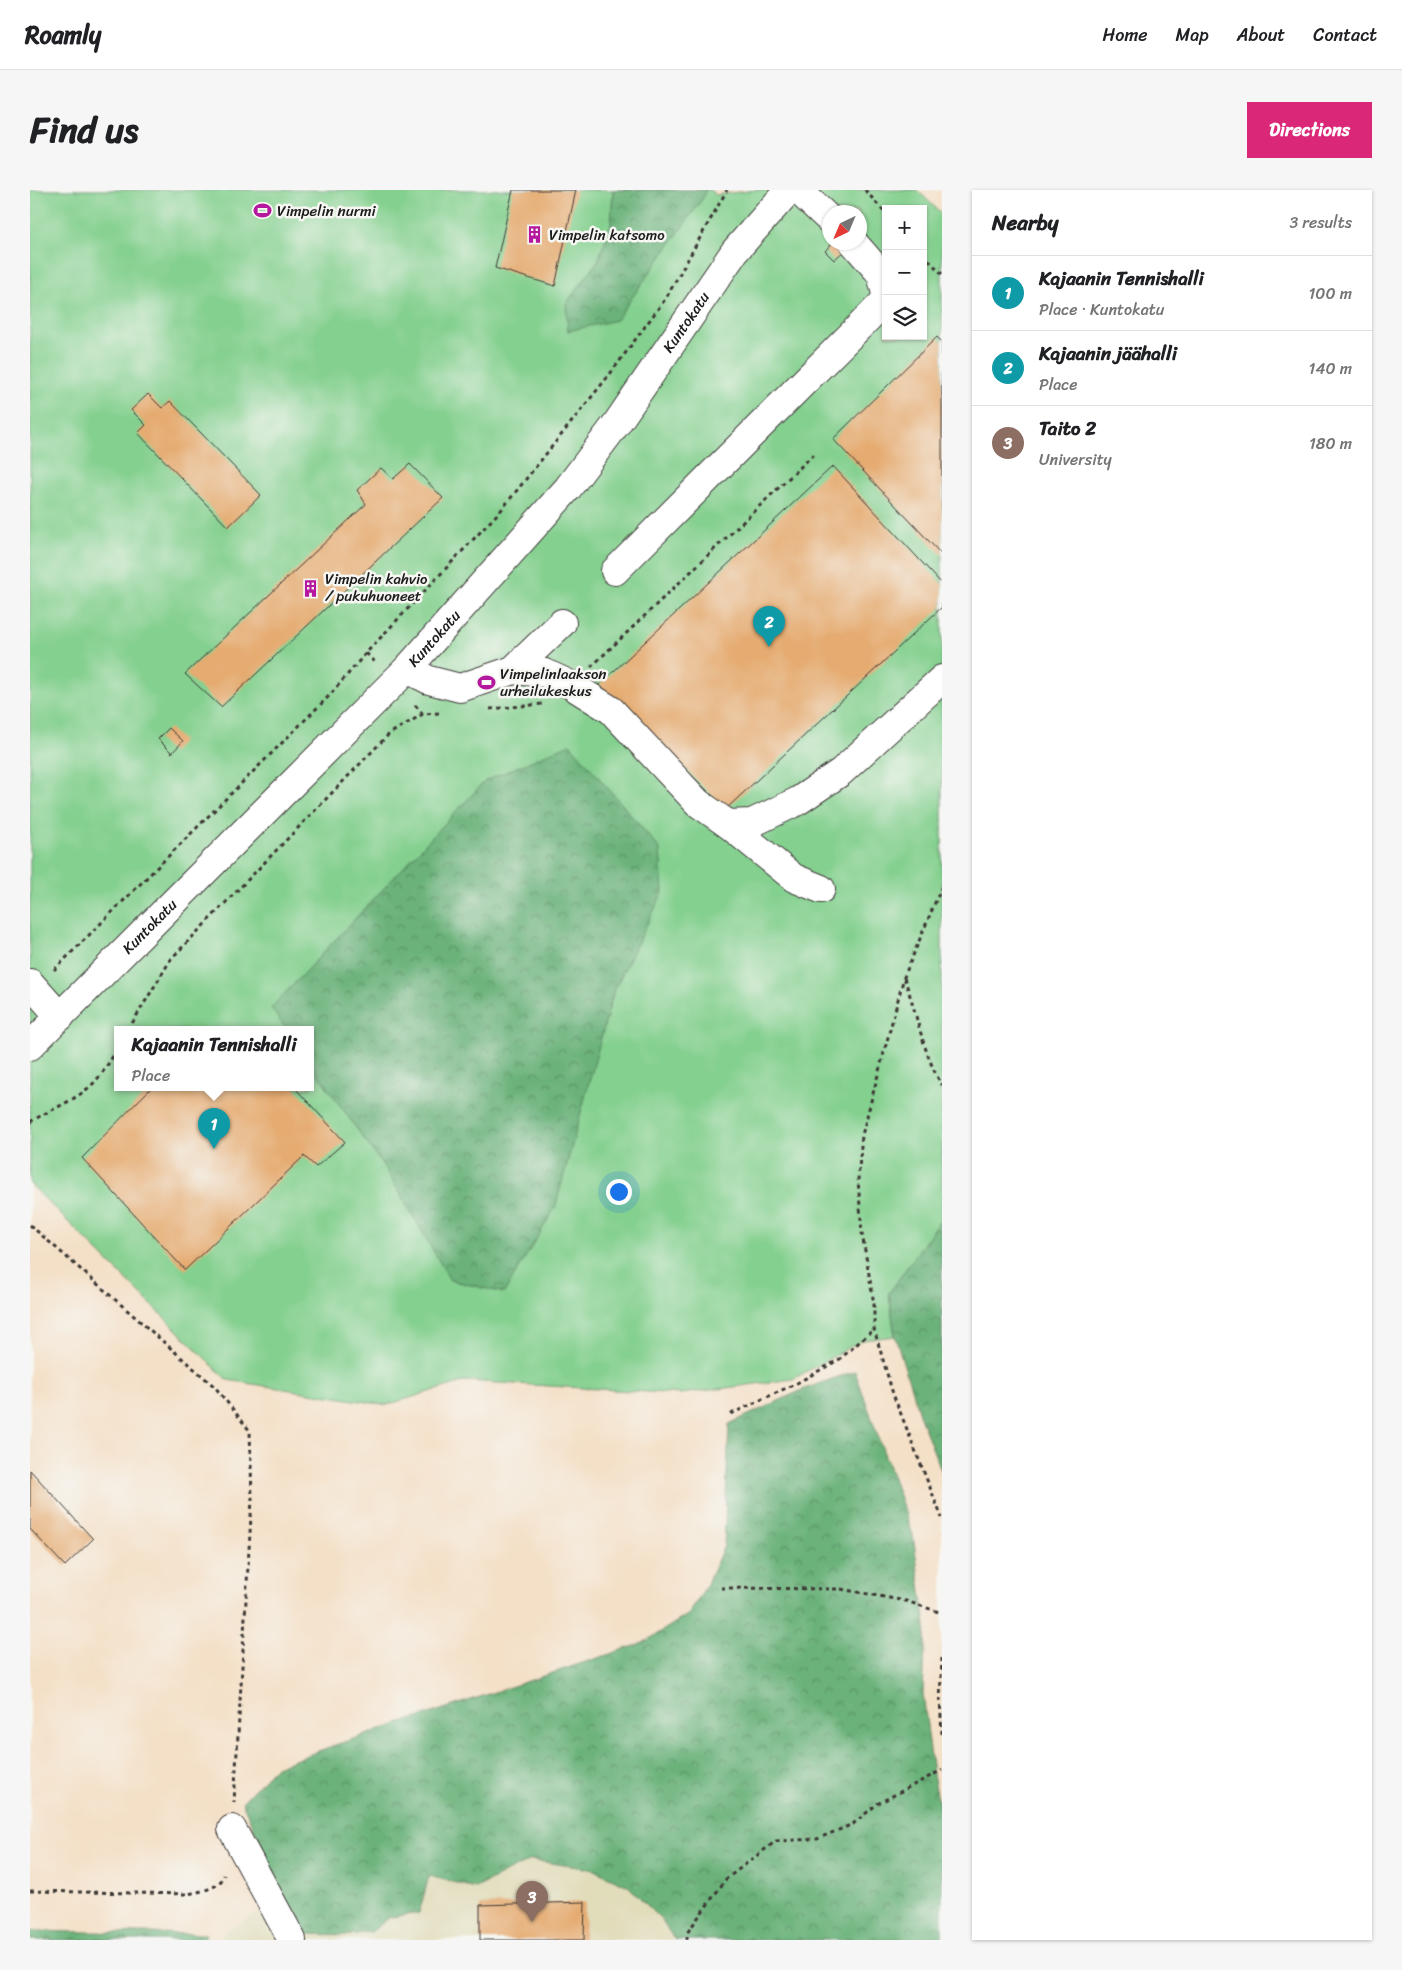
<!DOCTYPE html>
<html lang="en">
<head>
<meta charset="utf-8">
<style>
	:root { --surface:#fff; --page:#f6f6f6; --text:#202124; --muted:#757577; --line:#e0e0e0; --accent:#db2777 }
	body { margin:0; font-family:Sriracha,sans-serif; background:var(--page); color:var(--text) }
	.controls { position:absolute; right:15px; top:15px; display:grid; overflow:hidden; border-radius:0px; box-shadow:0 1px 4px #0004 }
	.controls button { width:45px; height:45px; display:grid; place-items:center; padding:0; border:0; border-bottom:1px solid var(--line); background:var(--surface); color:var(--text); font:25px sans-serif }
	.compass { position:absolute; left:792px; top:15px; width:45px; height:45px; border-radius:50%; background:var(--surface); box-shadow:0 1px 4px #0004; rotate:224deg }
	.you { position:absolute; left:588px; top:1001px; width:18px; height:18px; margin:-12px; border:4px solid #fff; border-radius:50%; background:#1a73e8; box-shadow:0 0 0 8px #1a73e833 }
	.badge { display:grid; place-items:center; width:32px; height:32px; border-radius:50%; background:var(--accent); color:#fff; font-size:16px; font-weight:700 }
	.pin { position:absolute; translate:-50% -41px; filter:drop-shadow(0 1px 2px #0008) }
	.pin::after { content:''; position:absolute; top:26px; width:18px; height:15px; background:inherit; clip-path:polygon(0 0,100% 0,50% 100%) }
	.popup { position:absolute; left:84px; top:836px; width:200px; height:65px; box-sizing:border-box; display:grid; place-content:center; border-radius:0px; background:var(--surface); filter:drop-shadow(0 1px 4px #0005); font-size:16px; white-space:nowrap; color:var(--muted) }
	.popup b { font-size:19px; color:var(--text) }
	.popup::after { content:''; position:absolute; left:50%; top:100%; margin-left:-10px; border:10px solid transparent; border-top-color:var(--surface) }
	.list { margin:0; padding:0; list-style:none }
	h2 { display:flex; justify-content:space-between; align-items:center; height:65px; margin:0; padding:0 20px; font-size:21px }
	h2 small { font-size:16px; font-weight:400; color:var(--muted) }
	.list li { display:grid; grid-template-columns:32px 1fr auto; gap:15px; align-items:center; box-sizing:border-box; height:75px; padding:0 20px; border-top:1px solid var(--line) }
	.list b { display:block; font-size:19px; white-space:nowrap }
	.list p { margin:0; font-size:16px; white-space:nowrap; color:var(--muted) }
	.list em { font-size:16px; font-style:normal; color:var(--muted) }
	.icon { flex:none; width:28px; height:28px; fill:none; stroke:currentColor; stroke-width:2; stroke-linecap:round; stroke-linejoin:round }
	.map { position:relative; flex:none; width:912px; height:1750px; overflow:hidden; border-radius:0px }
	header { display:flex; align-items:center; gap:30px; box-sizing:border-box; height:70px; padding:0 25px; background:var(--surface); border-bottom:1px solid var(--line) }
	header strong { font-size:24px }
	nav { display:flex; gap:28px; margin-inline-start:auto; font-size:18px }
	.intro { display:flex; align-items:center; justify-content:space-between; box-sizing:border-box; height:120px; padding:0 30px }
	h1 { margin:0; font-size:35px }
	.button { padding:12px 22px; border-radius:0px; background:var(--accent); color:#fff; font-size:18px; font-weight:700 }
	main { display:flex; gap:30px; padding:0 30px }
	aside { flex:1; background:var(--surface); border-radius:0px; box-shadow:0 1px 4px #0004 }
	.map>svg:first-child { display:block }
	.built { fill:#e1dcba }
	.grass { fill:#84d08f; stroke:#507656; fill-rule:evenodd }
	.forest { fill:url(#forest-crowns); stroke:#44674b }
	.building { fill:#e5ab71 }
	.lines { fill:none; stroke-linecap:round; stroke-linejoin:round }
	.minor-casing { stroke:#3c3936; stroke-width:30 }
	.path { stroke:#3c3936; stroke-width:3; stroke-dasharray:4 4; stroke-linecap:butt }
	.minor { stroke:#fff; stroke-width:28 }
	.labels { text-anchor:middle; stroke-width:5; stroke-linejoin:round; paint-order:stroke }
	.poi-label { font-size:15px; fill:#1c1c1c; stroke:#f6f6f2; text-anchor:start }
	.street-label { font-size:15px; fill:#1c1c1c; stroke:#f6f6f2 }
</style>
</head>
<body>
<header>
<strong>Roamly</strong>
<nav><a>Home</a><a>Map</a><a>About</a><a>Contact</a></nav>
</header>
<div class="intro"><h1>Find us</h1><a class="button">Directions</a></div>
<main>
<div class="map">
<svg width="912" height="1750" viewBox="0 0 912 1750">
	<defs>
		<pattern id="forest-crowns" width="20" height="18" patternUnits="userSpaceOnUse" patternTransform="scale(1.25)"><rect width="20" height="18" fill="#6bb27a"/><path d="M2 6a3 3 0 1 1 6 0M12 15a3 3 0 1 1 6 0" fill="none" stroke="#579063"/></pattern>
	</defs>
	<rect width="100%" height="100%" fill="#f6f6f2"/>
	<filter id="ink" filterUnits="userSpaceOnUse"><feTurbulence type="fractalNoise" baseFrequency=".02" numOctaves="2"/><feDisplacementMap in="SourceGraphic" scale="10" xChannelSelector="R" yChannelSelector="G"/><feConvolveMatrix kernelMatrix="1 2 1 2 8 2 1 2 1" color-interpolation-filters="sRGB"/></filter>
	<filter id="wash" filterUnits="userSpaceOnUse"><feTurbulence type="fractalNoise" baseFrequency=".0096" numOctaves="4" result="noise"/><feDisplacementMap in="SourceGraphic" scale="20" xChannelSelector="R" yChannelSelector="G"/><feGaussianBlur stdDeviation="1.12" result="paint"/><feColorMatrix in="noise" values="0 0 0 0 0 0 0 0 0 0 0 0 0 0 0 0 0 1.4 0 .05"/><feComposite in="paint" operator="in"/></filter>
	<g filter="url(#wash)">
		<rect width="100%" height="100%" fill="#f4e0c7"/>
		<path class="built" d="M500,1670L562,1679L598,1696L629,1727L645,1750H189L194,1742L229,1722L258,1716L341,1742L360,1727L389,1723L399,1686L446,1698Z"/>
		<path class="grass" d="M0,0H681L685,5L726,0H887L912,24V1028L859,1103L865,1146L833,1150L763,1189L651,1204L436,1191L356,1215L197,1190L0,994ZM856,19H893V146H856ZM799,22H829V52H799ZM88,840H280V898H88Z"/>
		<path class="forest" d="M583,0H676L673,8L586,130L538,141L536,114L568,71L581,34Z
			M540,554L630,659L633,702L584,800L525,1018L474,1103L420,1090L359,984L280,873V840H257L241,818L455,591Z
			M912,1028V1283L889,1224L865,1146L859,1103Z
			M825,1181L883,1345L896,1436L893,1503L903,1584L912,1630V1750H645L629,1727L598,1696L562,1679L500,1670L446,1698L399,1686L389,1723L360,1727L341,1742L320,1745L274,1744L258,1716L212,1612L246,1577L302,1556L613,1453L659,1424L676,1396L694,1356L699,1234L774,1199Z
			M0,1741L176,1744L174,1750H0Z"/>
		<g id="blocks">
			<path class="building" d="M483,0H546L525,96L465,78Z
				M803,52H814L818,57L804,70L795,61Z
				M907,147L912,152V365L803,249Z
				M118,204L132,218L140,211L231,305L198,337L108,243L116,235L101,220Z
				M380,274L413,308L191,517L155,484L336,314L327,300L351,278L363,289Z
				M803,276L912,394V417L696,619L569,495Z
				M139,538L153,551L142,563L128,549Z
				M121,898H265L315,952L286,977L274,966L155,1080L52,968Z
				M0,1280L63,1349L35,1376L0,1339Z
				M555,1712L554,1750H450V1715Z"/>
		</g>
	</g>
	<g filter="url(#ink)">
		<use href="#blocks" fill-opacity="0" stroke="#3c3936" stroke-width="1"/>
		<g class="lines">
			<defs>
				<g id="minor">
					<path d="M768,0L799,29"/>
					<path d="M823,52L851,84L856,104"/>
					<path d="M585,381L856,110"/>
					<path d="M377,479L399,490L430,498L483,480L532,433"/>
					<path d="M483,480L515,483L541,495L581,520L668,613L698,634L722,633L768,611L811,582L912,489"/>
					<path d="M698,634L764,688L791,699"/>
					<path d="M0,793L30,827"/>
					<path id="s1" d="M0,856L377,479L538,298L587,233L705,61L759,0"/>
					<path d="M202,1639L262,1750"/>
				</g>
			</defs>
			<use href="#minor" class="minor-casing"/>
			<path class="path" d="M835,0L856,24
				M893,64L912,84
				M336,463L345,472
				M561,477L784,264
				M385,515L393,524L411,523
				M460,519L513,514
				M912,696L874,787L832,945L828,990L832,1043L844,1114V1139L863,1204L912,1328
				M24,780L300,505L336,463L472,319L580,184L636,108L697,0
				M874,788C887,822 893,865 912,895
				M98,840L141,769L359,544L393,524
				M0,932C19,920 40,913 57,899C71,888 79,872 88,858
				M0,1035L185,1197L220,1241L222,1309L204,1612
				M701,1224L767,1193L810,1169L844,1139
				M691,1398L811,1399L876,1411L912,1423
				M912,1468L910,1509L912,1544
				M0,1701L158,1704C171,1701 190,1699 194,1685
				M657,1750V1743L696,1689L746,1651L787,1649L823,1634L847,1614L912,1580"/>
			<use href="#minor" class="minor"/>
		</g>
	</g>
	<defs>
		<symbol id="stadium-bare" viewBox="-9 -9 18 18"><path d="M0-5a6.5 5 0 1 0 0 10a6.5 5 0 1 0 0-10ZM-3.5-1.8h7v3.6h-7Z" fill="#b5179e" stroke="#f6f6f2" stroke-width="2.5" paint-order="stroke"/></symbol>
		<symbol id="building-bare" viewBox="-9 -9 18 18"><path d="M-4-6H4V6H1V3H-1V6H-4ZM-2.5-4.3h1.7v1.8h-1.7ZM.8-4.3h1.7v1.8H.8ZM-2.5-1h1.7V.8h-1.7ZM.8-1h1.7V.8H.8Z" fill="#b5179e" stroke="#f6f6f2" stroke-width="2.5" paint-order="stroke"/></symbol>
	</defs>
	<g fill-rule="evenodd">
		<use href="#stadium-bare" x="220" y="8" width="25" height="25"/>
		<use href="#building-bare" x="492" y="32" width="25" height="25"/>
		<use href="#building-bare" x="268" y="386" width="25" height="25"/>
		<use href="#stadium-bare" x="444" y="480" width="25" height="25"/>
	</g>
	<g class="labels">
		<g class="poi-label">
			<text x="247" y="26">Vimpelin nurmi</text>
			<text x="519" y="50">Vimpelin katsomo</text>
			<text x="295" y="394">Vimpelin kahvio<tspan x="295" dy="17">/ pukuhuoneet</tspan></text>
			<text x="470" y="489">Vimpelinlaakson<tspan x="470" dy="17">urheilukeskus</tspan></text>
		</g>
		<g class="street-label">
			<text dy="5" stroke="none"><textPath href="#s1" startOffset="979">Kuntokatu</textPath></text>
			<text dy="5" stroke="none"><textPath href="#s1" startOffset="574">Kuntokatu</textPath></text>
			<text dy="5" stroke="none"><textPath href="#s1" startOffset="169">Kuntokatu</textPath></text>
		</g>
	</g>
</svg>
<div class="controls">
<button>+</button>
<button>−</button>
<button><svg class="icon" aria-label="layers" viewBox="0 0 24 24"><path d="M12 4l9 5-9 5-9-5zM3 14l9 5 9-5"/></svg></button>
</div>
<svg class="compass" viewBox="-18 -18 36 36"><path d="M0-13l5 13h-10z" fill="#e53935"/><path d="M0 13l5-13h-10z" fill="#757577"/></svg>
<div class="you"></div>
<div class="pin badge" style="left:184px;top:959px;background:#0f9aa8">1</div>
<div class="popup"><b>Kajaanin Tennishalli</b>Place</div>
<div class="pin badge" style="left:739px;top:457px;background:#0f9aa8">2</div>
<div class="pin badge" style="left:502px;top:1732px;background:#8d6e63">3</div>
</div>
<aside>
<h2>Nearby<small>3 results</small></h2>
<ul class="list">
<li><span class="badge" style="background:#0f9aa8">1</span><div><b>Kajaanin Tennishalli</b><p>Place · Kuntokatu</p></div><em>100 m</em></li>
<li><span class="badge" style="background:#0f9aa8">2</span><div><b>Kajaanin jäähalli</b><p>Place</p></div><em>140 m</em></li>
<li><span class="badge" style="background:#8d6e63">3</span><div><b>Taito 2</b><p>University</p></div><em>180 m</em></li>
</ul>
</aside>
</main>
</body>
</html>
